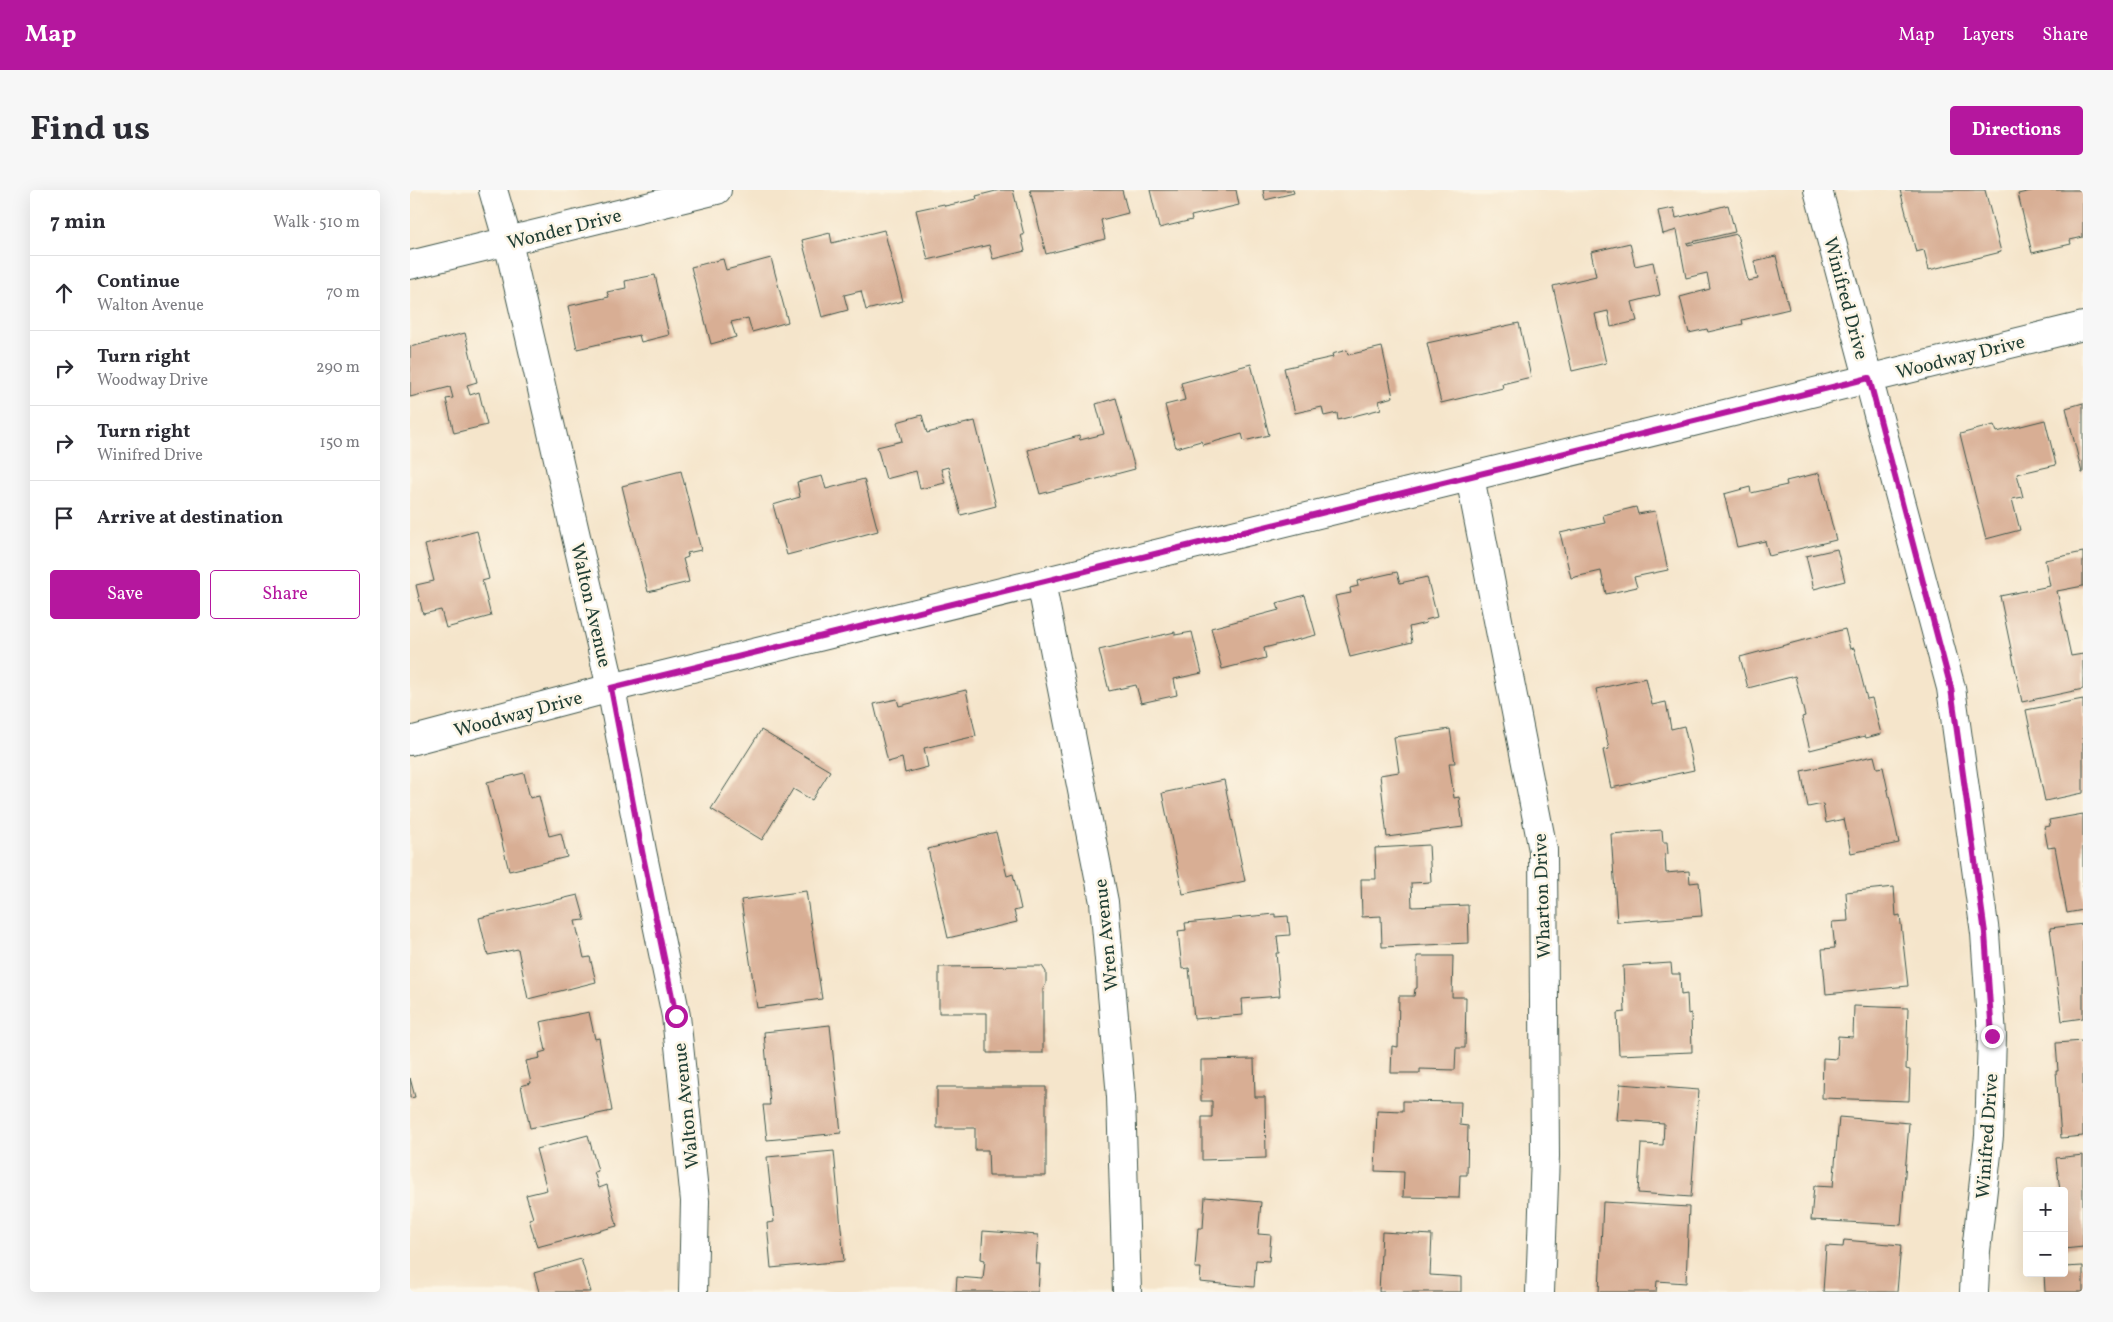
<!DOCTYPE html>
<html lang="en">
<head>
<meta charset="utf-8">
<style>
	:root { --surface:#fff; --page:#f7f7f7; --text:#2b2b33; --muted:#7c7c81; --line:#e1e1e2; --accent:#b5179e }
	body { margin:0; font-family:Vollkorn,serif; background:var(--page); color:var(--text) }
	.controls { position:absolute; right:15px; bottom:15px; display:grid; overflow:hidden; border-radius:5px; box-shadow:0 5px 20px #0002 }
	.controls button { width:45px; height:45px; display:grid; place-items:center; padding:0; border:0; border-bottom:1px solid var(--line); background:var(--surface); color:var(--text); font:25px sans-serif }
	.stop { position:absolute; width:15px; height:15px; margin:-11px; border:4px solid #b5179e; border-radius:50%; background:#fff }
	.stop.end { background:#b5179e; border-color:#fff; box-shadow:0 1px 5px #0008 }
	.list { margin:0; padding:0; list-style:none }
	h2 { display:flex; justify-content:space-between; align-items:center; height:65px; margin:0; padding:0 20px; font-size:21px }
	h2 small { font-size:16px; font-weight:400; color:var(--muted) }
	.list li { display:grid; grid-template-columns:32px 1fr auto; gap:15px; align-items:center; box-sizing:border-box; height:75px; padding:0 20px; border-top:1px solid var(--line) }
	.list b { display:block; font-size:19px; white-space:nowrap }
	.list p { margin:0; font-size:16px; white-space:nowrap; color:var(--muted) }
	.list em { font-size:16px; font-style:normal; color:var(--muted) }
	.actions { display:flex; gap:10px; padding:15px 20px }
	.actions a { flex:1; padding:11px 0; border:1px solid var(--accent); border-radius:5px; text-align:center; font-size:18px; color:var(--accent) }
	.actions .main { background:var(--accent); color:#fff }
	.icon { flex:none; width:28px; height:28px; fill:none; stroke:currentColor; stroke-width:2; stroke-linecap:round; stroke-linejoin:round }
	.map { position:relative; flex:none; width:1673px; height:1102px; overflow:hidden; border-radius:5px }
	header { display:flex; align-items:center; gap:30px; box-sizing:border-box; height:70px; padding:0 25px; background:var(--accent); color:#fff }
	header strong { font-size:24px }
	nav { display:flex; gap:28px; margin-inline-start:auto; font-size:18px }
	.intro { display:flex; align-items:center; justify-content:space-between; box-sizing:border-box; height:120px; padding:0 30px }
	h1 { margin:0; font-size:35px }
	.button { padding:12px 22px; border-radius:5px; background:var(--accent); color:#fff; font-size:18px; font-weight:700 }
	main { display:flex; gap:30px; padding:0 30px }
	aside { flex:1; background:var(--surface); border-radius:5px; box-shadow:0 5px 20px #0002 }
	.map>svg:first-child { display:block }
	.building { fill:#d8ae94 }
	.lines { fill:none; stroke-linecap:round; stroke-linejoin:round }
	.minor-casing { stroke:#3f564b; stroke-width:30 }
	.minor { stroke:#fff; stroke-width:28 }
	.route { stroke:#b5179e; stroke-width:6 }
	.labels { text-anchor:middle; stroke-width:5; stroke-linejoin:round; paint-order:stroke }
	.street-label { font-size:19px; fill:#1f3d34; stroke:#fcf5e5 }
</style>
</head>
<body>
<header>
<strong>Map</strong>
<nav><a>Map</a><a>Layers</a><a>Share</a></nav>
</header>
<div class="intro"><h1>Find us</h1><a class="button">Directions</a></div>
<main>
<aside>
<h2>7 min<small>Walk · 510 m</small></h2>
<ul class="list">
<li><svg class="icon" aria-label="ahead" viewBox="0 0 24 24"><path d="M12 20V5M6 11l6-6 6 6"/></svg><div><b>Continue</b><p>Walton Avenue</p></div><em>70 m</em></li>
<li><svg class="icon" aria-label="right" viewBox="0 0 24 24"><path d="M7 20v-9h11M14 6l5 5-5 5"/></svg><div><b>Turn right</b><p>Woodway Drive</p></div><em>290 m</em></li>
<li><svg class="icon" aria-label="right" viewBox="0 0 24 24"><path d="M7 20v-9h11M14 6l5 5-5 5"/></svg><div><b>Turn right</b><p>Winifred Drive</p></div><em>150 m</em></li>
<li><svg class="icon" aria-label="arrive" viewBox="0 0 24 24"><path d="M6 21V4h12l-3 4 3 4H6"/></svg><div><b>Arrive at destination</b></div></li>
</ul>
<div class="actions"><a class="main">Save</a><a>Share</a></div>
</aside>
<div class="map">
<svg width="1673" height="1102" viewBox="0 0 1673 1102">
	<rect width="100%" height="100%" fill="#fcf5e5"/>
	<filter id="ink" filterUnits="userSpaceOnUse"><feTurbulence type="fractalNoise" baseFrequency=".02" numOctaves="2"/><feDisplacementMap in="SourceGraphic" scale="10" xChannelSelector="R" yChannelSelector="G"/><feConvolveMatrix kernelMatrix="1 2 1 2 8 2 1 2 1" color-interpolation-filters="sRGB"/></filter>
	<filter id="wash" filterUnits="userSpaceOnUse"><feTurbulence type="fractalNoise" baseFrequency=".0096" numOctaves="4" result="noise"/><feDisplacementMap in="SourceGraphic" scale="20" xChannelSelector="R" yChannelSelector="G"/><feGaussianBlur stdDeviation="1.12" result="paint"/><feColorMatrix in="noise" values="0 0 0 0 0 0 0 0 0 0 0 0 0 0 0 0 0 1.4 0 .05"/><feComposite in="paint" operator="in"/></filter>
	<g filter="url(#wash)">
		<rect width="100%" height="100%" fill="#f5e5cb"/>
		<g id="blocks">
			<path class="building" d="M590,0H603L614,45H611L615,61L583,69L579,55L518,70L506,20L534,14L535,16L567,9L566,6Z
				M620,0H712L718,23L691,30L695,49L636,64Z
				M740,0H826L829,15L781,26L782,30L749,38Z
				M853,0H883L884,3L855,10Z
				M1490,0H1575L1591,62L1519,80L1514,60L1506,62Z
				M1625,0H1673V47L1660,50L1661,54L1622,63L1608,4Z
				M1318,15L1325,42L1277,53L1278,55L1327,44L1338,91L1348,89L1344,71L1366,66L1379,119L1332,130L1333,134L1298,142L1297,139L1279,143L1270,107L1300,99L1297,83L1276,88L1267,40L1253,44L1248,21L1264,18L1266,28Z
				M474,40L493,111L456,120L451,101L434,105L438,120L412,127L392,50L420,43L422,53Z
				M1220,53L1225,76L1243,72L1250,105L1222,112L1227,131L1201,137L1198,121L1185,124L1196,173L1162,181L1143,96L1186,86L1181,62Z
				M361,68L378,132L342,142L338,128L321,132L326,147L301,154L281,77L313,69L316,80Z
				M245,85L259,145L231,152L229,145L167,159L158,116L199,107L197,102L216,98L215,91Z
				M1109,133L1121,187L1092,194L1093,198L1031,213L1017,153Z
				M55,143L67,192L57,195L60,205L69,202L77,235L44,243L36,209L43,208L40,197L0,207V157Z
				M972,157L983,207L969,211L971,219L928,230L927,223L914,226L912,217L885,223L874,178L923,167L922,164L937,160L938,165Z
				M841,174L859,245L834,251L832,244L793,255L791,251L766,258L755,215L775,210L771,193Z
				M706,208L725,279L630,304L618,260L669,246L670,250L694,244L686,214Z
				M1673,213V283H1672L1656,218Z
				M512,225L517,243L565,231L586,316L551,325L538,277L531,279L535,293L510,299L506,281L476,289L467,257L492,251L487,232Z
				M1635,230L1646,275L1607,284L1613,307L1602,309L1610,340L1576,349L1550,244L1584,235L1587,242Z
				M271,281L291,360L277,363L278,367L273,369L279,392L238,402L212,296Z
				M1409,283L1426,350L1359,366L1355,351L1327,357L1314,304L1340,297L1341,303L1377,295L1376,291Z
				M412,286L416,299L454,289L468,341L377,365L363,315L390,307L387,292Z
				M1226,317L1228,324L1245,321L1258,380L1224,387L1227,397L1196,404L1191,381L1161,388L1150,343L1195,333L1193,325Z
				M67,341L79,389L72,391L81,426L36,438L31,420L13,424L6,395L24,391L15,355Z
				M1427,359L1435,391L1404,399L1396,366Z
				M1673,362V396L1647,401L1661,466L1673,464V499L1612,512L1590,406L1640,396L1635,370Z
				M987,382L990,393L1017,387L1027,427L1015,430L1016,433L999,437L1002,452L940,467L925,406L941,403L940,398L948,396L947,391Z
				M895,405L906,445L854,458L856,468L812,479L801,438L869,420L867,413Z
				M1435,439L1440,459L1444,458L1457,509L1462,508L1471,544L1456,548L1455,546L1400,560L1392,527L1395,526L1385,486L1338,498L1330,467Z
				M765,442V445L782,442L792,483L764,489L767,505L731,513L726,495L699,501L689,460Z
				M1236,488L1242,515L1256,512L1261,539L1274,536L1284,580L1201,598L1193,560L1199,559L1186,499Z
				M556,500L566,546L514,558L518,577L495,583L492,568L478,572L464,514L487,509L489,516Z
				M1673,509V603L1635,611L1616,520Z
				M1040,539L1045,573H1039L1044,608L1049,607L1053,637L977,647L970,585L989,582L984,547Z
				M351,540L420,581L402,610L383,599L352,650L301,619Z
				M1464,566L1467,578L1473,577L1489,653L1441,663L1434,629L1416,633L1413,614L1398,617L1391,581Z
				M114,583L120,608L129,606L139,646L151,643L157,667L99,681L77,592Z
				M814,590L835,691L773,704L752,603Z
				M1673,624V720L1657,723L1645,657L1638,658L1634,637L1640,636L1639,630Z
				M1252,640L1253,652H1257L1258,664L1255,665L1256,683L1279,681L1280,693L1289,692L1292,726L1207,732L1201,644Z
				M586,642L597,686L603,684L611,719L604,721L607,732L538,748L518,659Z
				M1019,655L1021,692L1001,693L1002,717L1058,715L1059,753L972,757L971,726L952,727L951,689H966L965,658Z
				M1484,697L1486,726L1490,725L1498,796L1416,804L1412,759L1425,758L1422,732L1438,731L1436,702Z
				M396,701L412,809L347,818L331,710Z
				M168,705L175,730L165,731L174,768L180,767L186,792L118,809L108,759L78,765L69,728Z
				M865,724V727L878,726L880,745L867,746L869,763H866L870,806L832,809L833,825L784,829L779,778L772,779L768,741L776,740L775,733Z
				M1673,734V828L1652,831L1640,738Z
				M1007,766H1043L1042,807H1056L1055,858H1046L1045,880L1010,879V883H981L982,856L988,857L989,806H1004L1005,799L1007,798Z
				M1261,773L1262,784H1270L1271,805L1277,804L1278,824L1281,823L1282,862L1209,865L1207,823L1215,822L1213,776Z
				M632,776L636,782V794L633,799V863H577V823H529V777Z
				M1444,816L1498,818L1496,879L1500,880L1499,911L1412,908L1413,868L1427,869L1428,846L1443,847Z
				M179,822L185,849L189,848L202,921L120,938L111,896L121,893L116,871L130,868L129,863L136,861L130,832Z
				M420,835L431,943L357,950L353,915H360L354,842Z
				M1673,851V946L1651,948L1646,881H1648L1646,853Z
				M844,869L845,907H855L856,968L792,970V927H802V911H791V870Z
				M0,888L5,907L0,908Z
				M1210,894L1289,900L1281,1007L1228,1003L1231,954L1253,955L1254,933L1207,930Z
				M527,897H636V986H579L578,960H565V938H527Z
				M993,911L1051,912L1050,935L1058,936L1057,985H1050L1049,1008L993,1007L994,982L965,981L967,920L993,921Z
				M1429,927L1499,933L1491,1035L1401,1030L1404,996L1423,997Z
				M178,945L188,981L184,982L189,998L197,995L207,1036L127,1057L119,1029L123,1028L116,1005L137,1000L126,959Z
				M424,961L434,1071L361,1078L357,1033L364,1032L357,967Z
				M1673,965V1057L1654,1059V1001H1650L1646,968Z
				M795,1007L851,1012L848,1044L861,1045L859,1071L846,1070L844,1097L790,1092L791,1078H785L788,1038H793Z
				M1193,1012L1279,1017L1276,1093L1247,1091L1246,1102H1189Z
				M573,1041L628,1045L626,1074H630L628,1102H546L547,1087L573,1089L575,1070L571,1069Z
				M972,1042L1022,1045L1020,1085L1051,1087V1102H969Z
				M1434,1050L1491,1055L1487,1102H1413L1416,1056L1433,1057Z
				M171,1069L181,1102H129L124,1083Z
				M1673,1076V1102H1635L1634,1083H1654V1077Z"/>
		</g>
	</g>
	<g filter="url(#ink)">
		<use href="#blocks" fill-opacity="0" stroke="#3f564b" stroke-width="1"/>
		<g class="lines">
			<defs>
				<path id="minor" d="M83,0L98,52L201,498L232,661L266,826L285,1011L283,1102
					M1408,0L1541,498L1575,743L1582,846L1579,946L1566,1061L1564,1102
					M0,75L307,0
					M1060,287L1133,660L1135,966L1130,1102
					M631,392L694,712L711,907L717,1102
					M0,551L201,498L1673,136"/>
			</defs>
			<use href="#minor" class="minor-casing"/>
			<use href="#minor" class="minor"/>
		</g>
	</g>
	<g class="lines" filter="url(#ink)">
		<path class="route" d="M266,826L232,661L201,498L1459,188L1541,498L1575,743L1582,846"/>
	</g>
	<g class="labels">
		<g class="street-label">
			<text transform="translate(154 38) rotate(-14)" y="7">Wonder Drive</text>
			<text transform="translate(1437 108) rotate(75)" y="7">Winifred Drive</text>
			<text transform="translate(1550 166) rotate(-14)" y="7">Woodway Drive</text>
			<text transform="translate(182 415) rotate(77)" y="7">Walton Avenue</text>
			<text transform="translate(108 523) rotate(-15)" y="7">Woodway Drive</text>
			<text transform="translate(1131 706) rotate(-92)" y="7">Wharton Drive</text>
			<text transform="translate(695 745) rotate(-96)" y="7">Wren Avenue</text>
			<text transform="translate(275 916) rotate(-96)" y="7">Walton Avenue</text>
			<text transform="translate(1576 946) rotate(-86)" y="7">Winifred Drive</text>
		</g>
	</g>
</svg>
<div class="controls">
<button>+</button>
<button>−</button>
</div>
<div class="stop" style="left:266px;top:826px"></div>
<div class="stop end" style="left:1582px;top:846px"></div>
</div>
</main>
</body>
</html>
